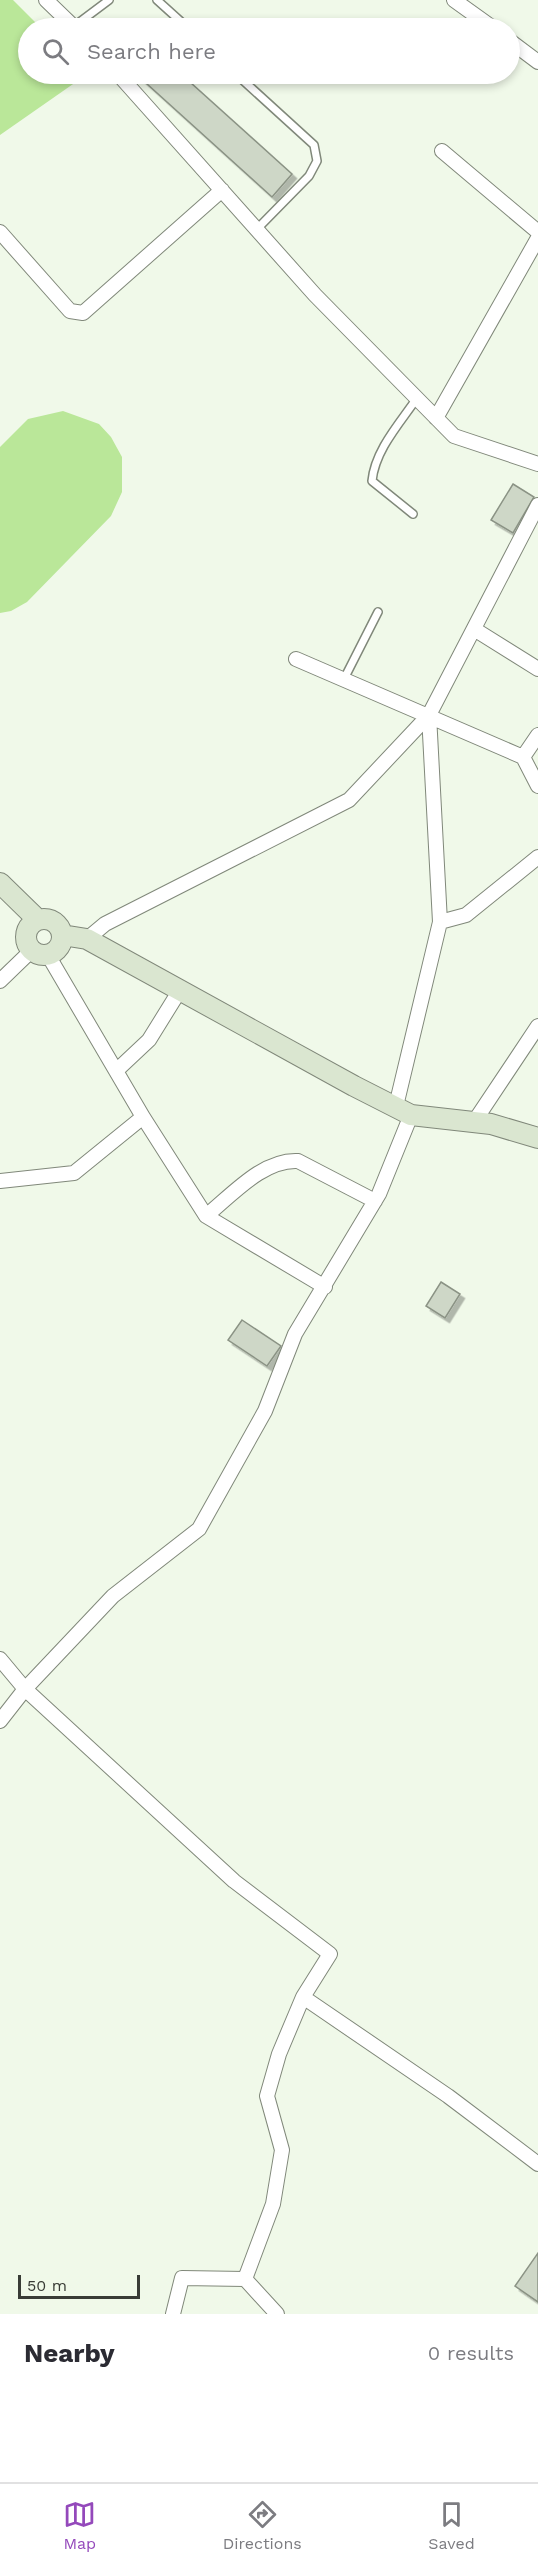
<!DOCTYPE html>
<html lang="en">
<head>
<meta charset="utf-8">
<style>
	:root { --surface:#fff; --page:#f2f2f3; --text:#2b2b33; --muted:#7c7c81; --line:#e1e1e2; --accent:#9449bb }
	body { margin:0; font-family:"Work Sans",sans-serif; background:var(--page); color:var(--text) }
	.scale { position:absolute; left:18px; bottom:15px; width:122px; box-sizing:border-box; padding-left:6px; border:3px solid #393c36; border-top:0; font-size:16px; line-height:21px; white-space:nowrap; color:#393c36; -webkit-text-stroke:4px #f0f9e9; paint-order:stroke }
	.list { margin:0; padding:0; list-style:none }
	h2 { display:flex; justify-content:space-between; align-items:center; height:78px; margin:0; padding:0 24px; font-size:26px }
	h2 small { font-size:20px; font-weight:400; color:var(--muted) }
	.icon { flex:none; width:33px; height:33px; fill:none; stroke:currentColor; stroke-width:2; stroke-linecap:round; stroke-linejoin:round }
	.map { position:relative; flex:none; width:538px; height:2314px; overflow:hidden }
	.search { position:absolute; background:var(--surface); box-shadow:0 3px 9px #0003; left:18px; right:18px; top:18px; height:66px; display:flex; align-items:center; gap:15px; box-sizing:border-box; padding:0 21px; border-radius:33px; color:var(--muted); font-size:22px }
	.sheet { height:168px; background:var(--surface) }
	nav { display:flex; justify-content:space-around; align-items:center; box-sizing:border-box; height:84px; border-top:2px solid var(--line); background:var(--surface); font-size:16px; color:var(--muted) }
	nav a { display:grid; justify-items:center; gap:3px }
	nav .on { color:var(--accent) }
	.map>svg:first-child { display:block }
	.green { fill:#bae799 }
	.building { fill:#ced7c7; stroke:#8b9385; stroke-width:1.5; filter:url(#shadow) }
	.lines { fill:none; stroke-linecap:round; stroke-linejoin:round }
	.lane-casing { stroke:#80887a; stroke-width:10 }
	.street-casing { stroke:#80887a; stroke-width:16 }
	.secondary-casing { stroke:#80887a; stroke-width:22 }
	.lane { stroke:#fff; stroke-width:7 }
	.street { stroke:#fff; stroke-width:14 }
	.secondary { stroke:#dae6d0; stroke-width:20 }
</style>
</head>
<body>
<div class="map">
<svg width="538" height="2314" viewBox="0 0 538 2314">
	<defs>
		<filter id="shadow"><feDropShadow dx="4.5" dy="4.5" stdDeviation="0" flood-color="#0004"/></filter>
	</defs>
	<rect width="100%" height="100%" fill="#f0f9e9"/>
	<path class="green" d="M0,0H13L41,28H28V74L86,75L0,135Z
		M63,411L99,424L111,437L122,457V492L111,516L27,602L11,611L0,613V447L28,419Z"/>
	<path class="building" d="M136,74H181L292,174L272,197Z
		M513,484L534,497L513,533L491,520Z
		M441,1282L460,1294L445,1318L426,1306Z
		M242,1320L281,1346L267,1366L228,1340Z
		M538,2253V2302L515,2286Z"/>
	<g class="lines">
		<defs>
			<path id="lane" d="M157,0L188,28
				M73,27L109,0
				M236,74L314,145L317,161L309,176L257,229
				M413,514L372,481C375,450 400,423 417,398
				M344,679L378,612"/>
			<path id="street" d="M46,0L75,28
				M454,0L493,28
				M510,41L538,62
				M118,74L315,295L454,436L538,464
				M442,151L538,232
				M0,232L70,311L83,313L222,190
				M436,418L538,238
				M474,629L538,669
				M296,659L523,757L538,786
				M523,757L538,735
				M440,922L466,915L538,857
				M87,939L105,924L349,800L429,715L538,505
				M48,955L143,1117
				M0,981L31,951
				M116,1071L149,1040L180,990
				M396,1106L440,922L429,715
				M474,1122L538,1026
				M0,1181L74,1173L143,1117L206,1216L325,1287
				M206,1216C232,1195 263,1159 298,1161L375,1201
				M0,1659L25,1689L234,1881L330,1954L303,1997L448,2096L538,2164
				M0,1721L25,1689L113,1596L199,1529L265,1411L295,1334L379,1194L411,1115
				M245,2279L277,2314
				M173,2314L182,2278L245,2279L273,2204L282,2150L267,2096L279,2054L303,1997"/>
			<path id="secondary" d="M0,883L38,920
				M26 937a18 18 0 1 1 36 0a18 18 0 1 1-36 0Z
				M62,935L87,939L354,1086L411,1115L491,1124L538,1138"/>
		</defs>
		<use href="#lane" class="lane-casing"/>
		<use href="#street" class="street-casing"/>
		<use href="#secondary" class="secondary-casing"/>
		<use href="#lane" class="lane"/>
		<use href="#street" class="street"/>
		<use href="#secondary" class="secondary"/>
	</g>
</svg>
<div class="scale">50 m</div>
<div class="search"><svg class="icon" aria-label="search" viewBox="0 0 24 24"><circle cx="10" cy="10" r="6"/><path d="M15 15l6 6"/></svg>Search here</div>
</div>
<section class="sheet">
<h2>Nearby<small>0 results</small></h2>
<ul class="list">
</ul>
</section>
<nav>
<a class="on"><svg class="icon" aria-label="map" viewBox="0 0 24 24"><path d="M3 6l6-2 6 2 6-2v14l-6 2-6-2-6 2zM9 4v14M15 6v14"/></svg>Map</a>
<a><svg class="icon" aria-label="directions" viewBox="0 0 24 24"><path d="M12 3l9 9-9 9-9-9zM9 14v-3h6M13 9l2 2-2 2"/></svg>Directions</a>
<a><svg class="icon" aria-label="saved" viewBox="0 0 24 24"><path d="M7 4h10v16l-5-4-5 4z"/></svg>Saved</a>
</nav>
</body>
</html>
